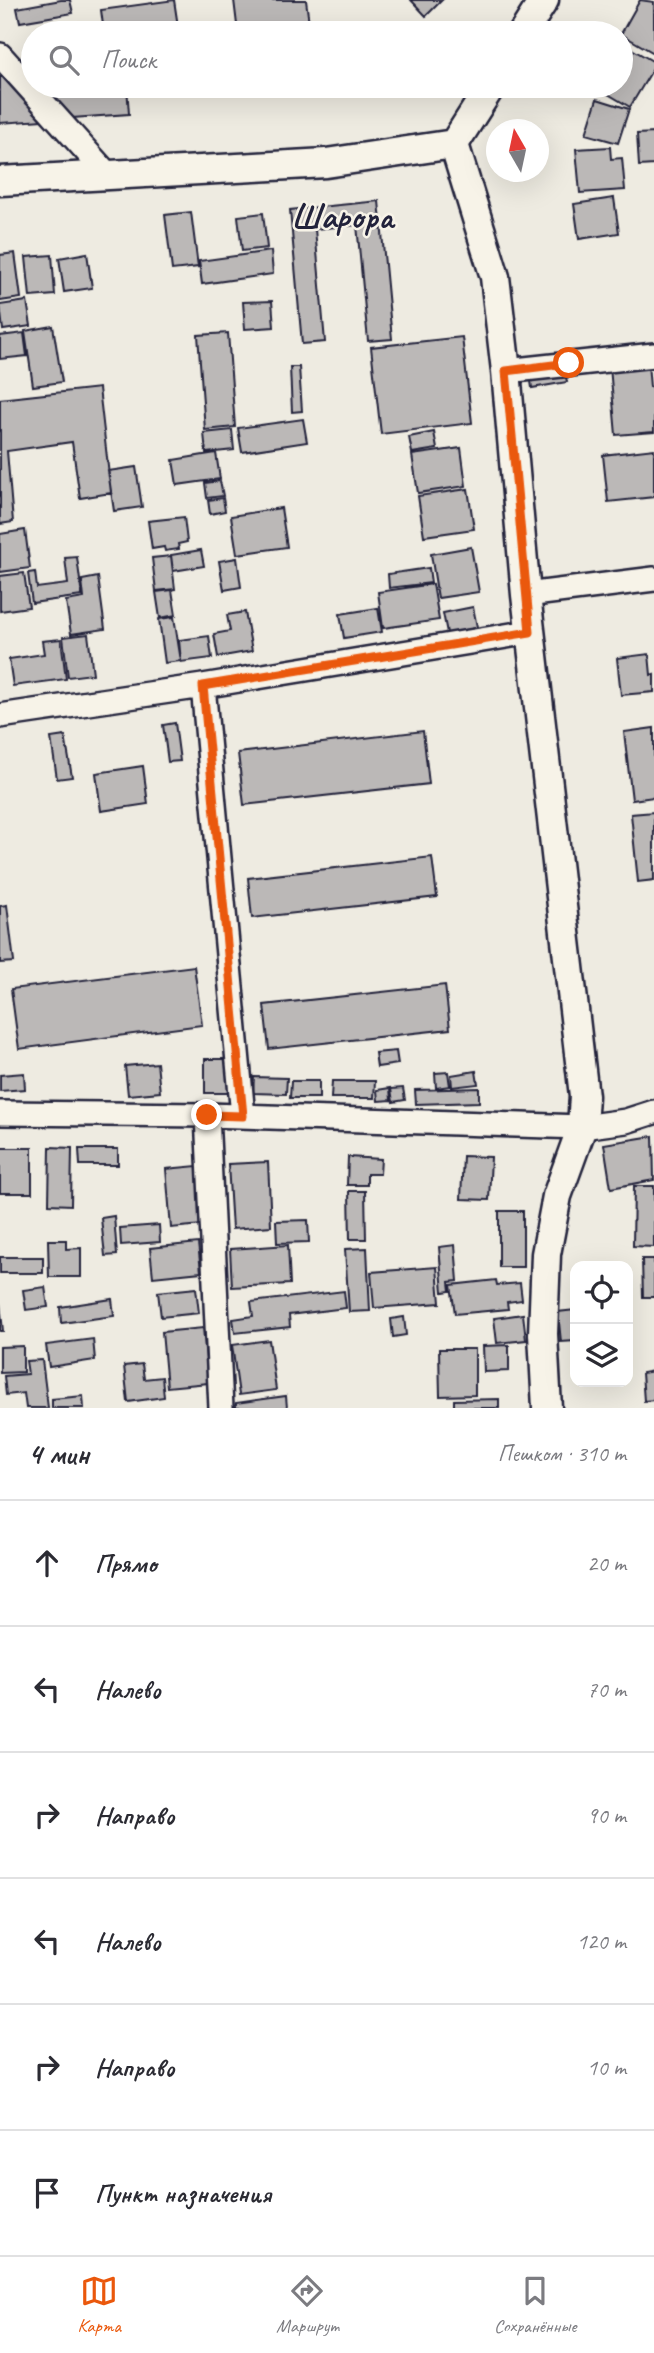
<!DOCTYPE html>
<html lang="ru">
<head>
<meta charset="utf-8">
<style>
	:root { --surface:#fff; --page:#f7f7f7; --text:#2b2b33; --muted:#7c7c81; --line:#e1e1e2; --accent:#ea580c }
	body { margin:0; font-family:Caveat,sans-serif; background:var(--page); color:var(--text) }
	.controls { position:absolute; right:21px; bottom:21px; display:grid; overflow:hidden; border-radius:14px; box-shadow:0 7px 28px #0002 }
	.controls button { width:63px; height:63px; display:grid; place-items:center; padding:0; border:0; border-bottom:2px solid var(--line); background:var(--surface); color:var(--text); font:35px sans-serif }
	.compass { position:absolute; left:486px; top:119px; width:63px; height:63px; border-radius:50%; background:var(--surface); box-shadow:0 7px 28px #0002; rotate:351deg }
	.stop { position:absolute; width:21px; height:21px; margin:-16px; border:5px solid #ea580c; border-radius:50%; background:#fff }
	.stop.end { background:#ea580c; border-color:#fff; box-shadow:0 2px 7px #0008 }
	.list { margin:0; padding:0; list-style:none }
	h2 { display:flex; justify-content:space-between; align-items:center; height:91px; margin:0; padding:0 28px; font-size:30px }
	h2 small { font-size:23px; font-weight:400; color:var(--muted) }
	.list li { display:grid; grid-template-columns:46px 1fr auto; gap:21px; align-items:center; box-sizing:border-box; height:126px; padding:0 28px; border-top:2px solid var(--line) }
	.list b { display:block; font-size:26px; white-space:nowrap }
	.list em { font-size:23px; font-style:normal; color:var(--muted) }
	.icon { flex:none; width:38px; height:38px; fill:none; stroke:currentColor; stroke-width:2; stroke-linecap:round; stroke-linejoin:round }
	.map { position:relative; flex:none; width:654px; height:1408px; overflow:hidden }
	.search { position:absolute; background:var(--surface); box-shadow:0 7px 28px #0002; left:21px; right:21px; top:21px; height:77px; display:flex; align-items:center; gap:18px; box-sizing:border-box; padding:0 24px; border-radius:38px; color:var(--muted); font-size:26px }
	.sheet { height:847px; background:var(--surface) }
	nav { display:flex; justify-content:space-around; align-items:center; box-sizing:border-box; height:98px; border-top:2px solid var(--line); background:var(--surface); font-size:19px; color:var(--muted) }
	nav a { display:grid; justify-items:center; gap:4px }
	nav .on { color:var(--accent) }
	.map>svg:first-child { display:block }
	.building { fill:#bbb8b7; stroke:#22223b; stroke-width:2 }
	.lines { fill:none; stroke-linecap:round; stroke-linejoin:round }
	.minor-casing { stroke:#22223b; stroke-width:28 }
	.tertiary-casing { stroke:#22223b; stroke-width:33 }
	.minor { stroke:#f7f3e8; stroke-width:23 }
	.tertiary { stroke:#f7f3e8; stroke-width:28 }
	.route { stroke:#ea580c; stroke-width:9 }
	.labels { text-anchor:middle; stroke-width:5; stroke-linejoin:round; paint-order:stroke }
	.district-label { font-size:35px; font-weight:bold; fill:#22223b; stroke:#f7f3e8 }
</style>
</head>
<body>
<div class="map">
<svg width="654" height="1408" viewBox="0 0 654 1408">
	<rect width="100%" height="100%" fill="#eeebe1"/>
	<filter id="ink" filterUnits="userSpaceOnUse"><feTurbulence type="fractalNoise" baseFrequency=".0143" numOctaves="2"/><feDisplacementMap in="SourceGraphic" scale="14" xChannelSelector="R" yChannelSelector="G"/><feConvolveMatrix kernelMatrix="1 2 1 2 8 2 1 2 1" color-interpolation-filters="sRGB"/></filter>
	<g filter="url(#ink)">
		<path class="building" d="M61,0H70L73,13L20,22L17,8Z
			M174,0L179,33H104L101,10Z
			M234,0H306L310,31L293,33H238Z
			M411,0H442L426,16Z
			M640,0L654,2V53L621,34Z
			M625,45L654,62V67L630,107L598,88L600,86H621V52Z
			M33,75V86H127L129,114L0,123V77Z
			M597,99L629,109L618,143L586,134Z
			M654,133V165L639,166L637,134Z
			M610,147L611,159L622,158L625,190L580,193L576,149Z
			M614,198L619,233L579,239L574,204Z
			M379,201L392,339L368,341L357,225L315,229L325,342L302,344L290,210Z
			M191,212L198,267L172,270L165,215Z
			M263,213L267,248L242,251L238,216Z
			M271,251L273,274L202,284L199,261Z
			M15,253L21,298L0,301V255Z
			M87,253L92,288L64,292L59,258Z
			M52,255L55,295L30,297L26,257Z
			M27,301L31,326L3,330L0,305Z
			M272,301L274,327L245,329L243,302Z
			M53,326L62,382L33,386L25,331Z
			M24,333L27,356L0,359V336Z
			M228,333L235,427L205,430L198,335Z
			M462,337L472,423L381,434L371,347Z
			M648,364L650,387H654V432L616,435L610,367Z
			M290,367H299L302,411L292,412Z
			M564,368L567,382L532,388L530,374Z
			M99,388L111,493L80,498L72,442L7,451L13,522L0,524V399Z
			M303,419L307,442L242,452L238,428Z
			M232,430L234,450L206,453L204,433Z
			M434,432L437,449L412,453L409,437Z
			M461,448L466,486L418,493L412,455Z
			M654,449V497L608,502L603,455Z
			M216,453L220,479L177,485L173,460Z
			M136,467L142,507L114,511L108,471Z
			M220,481L223,496L207,498L205,483Z
			M468,489L474,529L424,536L418,496Z
			M223,498L225,511L210,514L208,500Z
			M281,508L287,547L237,554L231,516Z
			M184,517L187,542L178,544L179,549L165,551L164,547L152,549L148,521Z
			M25,530L30,568L0,572V534Z
			M471,547L479,592L438,598L431,554Z
			M201,550L204,566L173,571L171,555Z
			M171,556L175,589L156,591L152,558Z
			M77,557L82,596L32,603L28,573L35,572L37,588L68,584L65,558Z
			M237,558L241,587L224,590L219,561Z
			M429,568L431,583L389,588L388,574Z
			M24,573L29,607L0,611V576Z
			M98,577L105,629L71,634L66,601L84,598L82,580Z
			M433,584L439,620L383,628L378,592Z
			M172,590L176,615L160,618L156,592Z
			M473,607L478,632L448,638L443,613Z
			M378,608L382,632L344,638L340,614Z
			M245,612L252,651L218,657L214,634L230,631L227,615Z
			M174,617L181,661L165,663L159,619Z
			M88,634L93,674L68,677L63,637Z
			M209,636L212,658L181,662L179,640Z
			M61,639L66,679L13,686L9,659L44,654L42,641Z
			M649,654L651,675L654,674V692L621,695L617,658Z
			M175,723L180,761L168,762L163,725Z
			M654,728V797L632,800L624,732Z
			M423,731L429,784L244,805L238,753Z
			M65,736L72,777L57,779L51,738Z
			M143,766L148,804L101,811L96,773Z
			M654,812V880L638,882L631,814Z
			M432,857L437,897L252,918L248,878Z
			M7,905L14,962L0,963V906Z
			M194,966L202,1025L19,1049L11,989Z
			M445,985L450,1029L269,1049L264,1005Z
			M396,1051L398,1064L377,1067L375,1053Z
			M205,1059H231L232,1093H205Z
			M157,1063L160,1092L128,1095L125,1066Z
			M476,1071L478,1084L452,1087L451,1075Z
			M448,1072L450,1086L436,1088L435,1073Z
			M24,1073L25,1089L0,1091V1075Z
			M254,1077L287,1078L286,1094L253,1093Z
			M291,1081H319V1098H290Z
			M332,1081H375L374,1098H331Z
			M390,1088L391,1100L378,1101L377,1090Z
			M403,1088L405,1100L393,1102L391,1089Z
			M479,1088V1102L416,1104L415,1090Z
			M653,1136L654,1180L611,1188L604,1144Z
			M50,1147L72,1148L71,1205L49,1204Z
			M0,1148H32V1193H0Z
			M79,1149H118V1165H80Z
			M463,1156L491,1157L489,1200L461,1199Z
			M348,1157L381,1159L380,1174H367V1185H347Z
			M268,1162L271,1226L232,1229L228,1164Z
			M197,1166L202,1225L171,1228L166,1169Z
			M634,1186H654V1247L633,1246Z
			M349,1191H365L366,1239H350Z
			M499,1211H523V1267H499Z
			M114,1216L117,1255L105,1256L101,1218Z
			M308,1220L309,1242L277,1243L276,1221Z
			M159,1225L160,1242L121,1245L120,1228Z
			M48,1240H66V1249L81,1248V1277H49Z
			M198,1243L201,1272L153,1277L150,1248Z
			M288,1245L290,1284L232,1287L230,1249Z
			M455,1245L458,1281L449,1282L450,1291L443,1292L439,1247Z
			M367,1248L370,1311L349,1312L345,1249Z
			M0,1257H43V1273H0Z
			M642,1259H654V1297H643Z
			M437,1267L440,1303L374,1308L371,1272Z
			M496,1280L497,1285L520,1283L522,1300L507,1302L508,1309L455,1314L451,1285Z
			M45,1287L48,1307L26,1310L23,1290Z
			M196,1288L199,1313L161,1317L158,1292Z
			M344,1291L346,1308L289,1315L290,1327L235,1333L233,1319L253,1316L251,1302Z
			M112,1299L114,1316L61,1323L60,1307Z
			M0,1303L3,1331H0Z
			M575,1310V1341L561,1342L558,1312Z
			M523,1314L526,1340L497,1343L494,1318Z
			M404,1317L406,1335L393,1337L391,1319Z
			M203,1328L208,1383L167,1387L162,1332Z
			M93,1339L95,1360L49,1367L46,1345Z
			M269,1340L276,1390L239,1395L232,1345Z
			M509,1345V1371L484,1372L483,1346Z
			M23,1346V1372L0,1373V1347Z
			M439,1349H475V1395L440,1396Z
			M42,1360L48,1408H26L24,1393L6,1395L4,1376L28,1374L26,1361Z
			M142,1364L144,1379L162,1377L164,1397L128,1402L124,1366Z
			M654,1371V1400L644,1401L642,1373Z
			M83,1396L84,1408H52V1399Z
			M286,1396L287,1408H236V1403Z
			M499,1399V1408H454V1400Z"/>
		<g class="lines">
			<defs>
				<path id="minor" d="M0,55L108,175
					M506,371L654,355
					M526,595L654,579
					M203,686L243,1116
					M0,716L203,686L530,632
					M0,1113L207,1115L582,1127L626,1121L654,1112
					M207,1115L221,1408"/>
				<path id="tertiary" d="M523,33L544,0
					M491,86L454,144L495,277L506,371L526,595L584,1096L582,1127L557,1196L546,1254L543,1334L547,1408
					M0,181L326,163L454,144"/>
			</defs>
			<use href="#minor" class="minor-casing"/>
			<use href="#tertiary" class="tertiary-casing"/>
			<use href="#minor" class="minor"/>
			<use href="#tertiary" class="tertiary"/>
		</g>
	</g>
	<g class="lines" filter="url(#ink)">
		<path class="route" d="M207,1115L243,1116L203,686L530,632L506,371L569,363"/>
	</g>
	<g class="labels">
		<g class="district-label">
			<text x="342" y="228">Шарора</text>
		</g>
	</g>
</svg>
<div class="controls">
<button><svg class="icon" aria-label="locate" viewBox="0 0 24 24"><circle cx="12" cy="12" r="6"/><path d="M12 2v4M12 18v4M2 12h4M18 12h4"/></svg></button>
<button><svg class="icon" aria-label="layers" viewBox="0 0 24 24"><path d="M12 4l9 5-9 5-9-5zM3 14l9 5 9-5"/></svg></button>
</div>
<svg class="compass" viewBox="-18 -18 36 36"><path d="M0-13l5 13h-10z" fill="#e53935"/><path d="M0 13l5-13h-10z" fill="#7c7c81"/></svg>
<div class="stop" style="left:569px;top:363px"></div>
<div class="stop end" style="left:207px;top:1115px"></div>
<div class="search"><svg class="icon" aria-label="search" viewBox="0 0 24 24"><circle cx="10" cy="10" r="6"/><path d="M15 15l6 6"/></svg>Поиск</div>
</div>
<section class="sheet">
<h2>4 мин<small>Пешком · 310 m</small></h2>
<ul class="list">
<li><svg class="icon" aria-label="ahead" viewBox="0 0 24 24"><path d="M12 20V5M6 11l6-6 6 6"/></svg><div><b>Прямо</b></div><em>20 m</em></li>
<li><svg class="icon" aria-label="left" viewBox="0 0 24 24"><path d="M17 20v-9H6M10 6l-5 5 5 5"/></svg><div><b>Налево</b></div><em>70 m</em></li>
<li><svg class="icon" aria-label="right" viewBox="0 0 24 24"><path d="M7 20v-9h11M14 6l5 5-5 5"/></svg><div><b>Направо</b></div><em>90 m</em></li>
<li><svg class="icon" aria-label="left" viewBox="0 0 24 24"><path d="M17 20v-9H6M10 6l-5 5 5 5"/></svg><div><b>Налево</b></div><em>120 m</em></li>
<li><svg class="icon" aria-label="right" viewBox="0 0 24 24"><path d="M7 20v-9h11M14 6l5 5-5 5"/></svg><div><b>Направо</b></div><em>10 m</em></li>
<li><svg class="icon" aria-label="arrive" viewBox="0 0 24 24"><path d="M6 21V4h12l-3 4 3 4H6"/></svg><div><b>Пункт назначения</b></div></li>
</ul>
</section>
<nav>
<a class="on"><svg class="icon" aria-label="map" viewBox="0 0 24 24"><path d="M3 6l6-2 6 2 6-2v14l-6 2-6-2-6 2zM9 4v14M15 6v14"/></svg>Карта</a>
<a><svg class="icon" aria-label="directions" viewBox="0 0 24 24"><path d="M12 3l9 9-9 9-9-9zM9 14v-3h6M13 9l2 2-2 2"/></svg>Маршрут</a>
<a><svg class="icon" aria-label="saved" viewBox="0 0 24 24"><path d="M7 4h10v16l-5-4-5 4z"/></svg>Сохранённые</a>
</nav>
</body>
</html>
